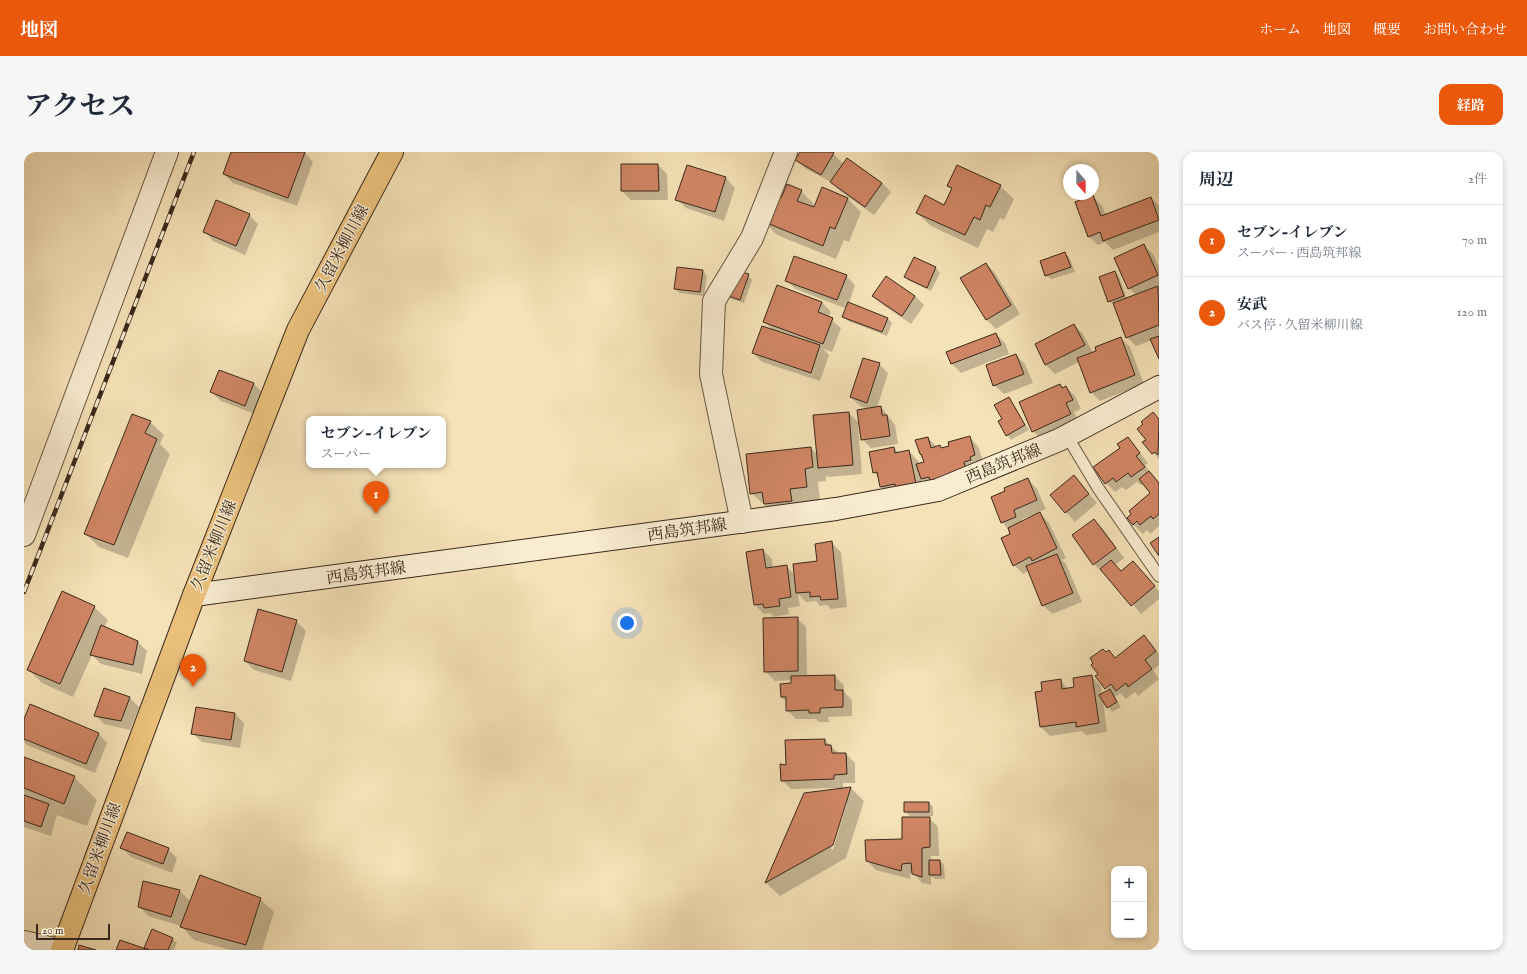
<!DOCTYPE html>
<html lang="ja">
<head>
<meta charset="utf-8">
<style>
	:root { --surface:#fff; --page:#f6f6f7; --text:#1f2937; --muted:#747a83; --line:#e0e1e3; --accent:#ea580c }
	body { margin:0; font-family:"IM FELL English","Noto Serif JP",serif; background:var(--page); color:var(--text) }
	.controls { position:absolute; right:12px; bottom:12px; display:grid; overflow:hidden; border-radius:8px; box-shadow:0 2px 6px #0003 }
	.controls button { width:36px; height:36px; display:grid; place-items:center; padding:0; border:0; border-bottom:1px solid var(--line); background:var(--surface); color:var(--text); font:20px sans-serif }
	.compass { position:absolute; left:1039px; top:12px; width:36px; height:36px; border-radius:50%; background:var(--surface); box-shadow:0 2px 6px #0003; rotate:159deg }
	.scale { position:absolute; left:12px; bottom:10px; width:74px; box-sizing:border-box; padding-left:4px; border:2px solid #39291c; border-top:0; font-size:11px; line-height:14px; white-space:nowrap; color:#39291c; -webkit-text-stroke:3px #f9ecd1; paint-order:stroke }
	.you { position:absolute; left:603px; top:471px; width:14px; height:14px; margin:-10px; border:3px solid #fff; border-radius:50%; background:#1a73e8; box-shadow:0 0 0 6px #1a73e833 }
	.badge { display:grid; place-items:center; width:26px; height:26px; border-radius:50%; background:var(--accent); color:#fff; font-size:13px; font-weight:700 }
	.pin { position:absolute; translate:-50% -33px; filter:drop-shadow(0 1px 2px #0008) }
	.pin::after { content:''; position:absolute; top:21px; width:14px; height:12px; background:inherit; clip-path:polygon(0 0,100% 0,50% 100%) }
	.popup { position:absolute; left:282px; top:264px; width:140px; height:52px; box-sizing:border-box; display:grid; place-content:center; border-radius:8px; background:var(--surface); filter:drop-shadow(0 1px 3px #0005); font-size:13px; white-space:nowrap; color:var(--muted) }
	.popup b { font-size:15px; color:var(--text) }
	.popup::after { content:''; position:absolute; left:50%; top:100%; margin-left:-8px; border:8px solid transparent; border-top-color:var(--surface) }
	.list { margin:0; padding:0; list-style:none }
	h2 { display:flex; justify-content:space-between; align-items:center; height:52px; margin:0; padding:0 16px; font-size:17px }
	h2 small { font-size:13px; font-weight:400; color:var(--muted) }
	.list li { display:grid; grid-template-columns:26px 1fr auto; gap:12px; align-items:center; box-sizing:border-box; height:72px; padding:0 16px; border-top:1px solid var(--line) }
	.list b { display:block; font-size:15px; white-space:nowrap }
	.list p { margin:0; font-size:13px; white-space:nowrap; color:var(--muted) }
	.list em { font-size:13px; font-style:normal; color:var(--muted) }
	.map { position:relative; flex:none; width:1135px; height:798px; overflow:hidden; border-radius:12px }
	header { display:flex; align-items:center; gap:24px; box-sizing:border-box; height:56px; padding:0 20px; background:var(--accent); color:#fff }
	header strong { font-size:19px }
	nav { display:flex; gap:22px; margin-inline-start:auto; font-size:14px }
	.intro { display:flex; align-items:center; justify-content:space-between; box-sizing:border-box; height:96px; padding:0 24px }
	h1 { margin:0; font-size:28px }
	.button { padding:10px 18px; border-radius:12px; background:var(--accent); color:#fff; font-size:14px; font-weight:700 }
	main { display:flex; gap:24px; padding:0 24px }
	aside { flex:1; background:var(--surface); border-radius:12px; box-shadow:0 2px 6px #0003 }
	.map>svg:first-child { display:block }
	.shadow { fill:#0003; fill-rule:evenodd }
	.building { fill:#d08665; stroke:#39291c }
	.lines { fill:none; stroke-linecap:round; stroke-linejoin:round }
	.service-casing { stroke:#685743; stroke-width:13 }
	.minor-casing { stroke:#685743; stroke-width:24 }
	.secondary-casing { stroke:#39291c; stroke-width:24 }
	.primary-casing { stroke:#39291c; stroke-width:24 }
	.service { stroke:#f9ecd1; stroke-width:11 }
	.minor { stroke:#f9ecd1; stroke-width:22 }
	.secondary { stroke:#f9ecd1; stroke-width:22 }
	.primary { stroke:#ebc17c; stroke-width:22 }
	.rail-casing { stroke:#39291c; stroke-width:4.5 }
	.rail { stroke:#f9ecd1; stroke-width:3; stroke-dasharray:9; stroke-linecap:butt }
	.labels { text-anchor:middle; stroke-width:3; stroke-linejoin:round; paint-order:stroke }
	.street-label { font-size:16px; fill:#39291c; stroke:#f9ecd1 }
</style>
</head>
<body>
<header>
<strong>地図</strong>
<nav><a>ホーム</a><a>地図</a><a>概要</a><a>お問い合わせ</a></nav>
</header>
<div class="intro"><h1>アクセス</h1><a class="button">経路</a></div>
<main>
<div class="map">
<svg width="1135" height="798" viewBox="0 0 1135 798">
	<rect width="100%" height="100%" fill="#f6e2b8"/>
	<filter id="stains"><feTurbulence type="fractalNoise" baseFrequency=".005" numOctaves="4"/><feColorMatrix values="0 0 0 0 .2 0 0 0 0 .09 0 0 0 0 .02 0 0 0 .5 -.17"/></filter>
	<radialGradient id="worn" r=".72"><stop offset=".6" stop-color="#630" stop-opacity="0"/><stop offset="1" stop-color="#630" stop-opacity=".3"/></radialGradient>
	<path class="shadow" d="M208,0H280L289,10L273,54L209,31L200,22Z
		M777,0H807L820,12L858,31L867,40L850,63L816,39L807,30L782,17L772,8Z
		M598,13H634L643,22L644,48H607L598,39Z
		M702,26L711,36L700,69L662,56L653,47Z
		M924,34H976L990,47L980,68L976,66L969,80L963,77L954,96L907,74L893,61L921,54L928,37Z
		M799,36L824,47L837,60L825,90L820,88L812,107L753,83L739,69L758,47L777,39L792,54Z
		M1069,44L1078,54L1082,63L1127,46L1135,54V80L1089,98L1081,90L1074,93L1064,84Z
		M225,63L234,72L221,103L189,89L180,79Z
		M1119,93L1129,102L1135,116V205L1128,188L1112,194L1103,185L1091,153L1085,149L1090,120L1095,125L1103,147L1112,143L1105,136Z
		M1040,101L1045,105L1051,120L1027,127L1022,123Z
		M890,106L912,116L916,121L907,139L885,129L881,125Z
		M962,112L971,121L996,162L972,177L962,167Z
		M679,119L683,124L680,144L656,141L651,137Z
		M724,123L728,128L720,151L704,146L700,142Z
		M822,124L831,133L825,151L864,167L868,171L863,184L824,169L819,164L823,157L772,137L762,128Z
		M849,144H891L900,153L887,172L859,153Z
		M798,150L807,160L804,165L817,176L808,200L799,197L805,203L796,229L738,210L729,201L749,179L740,169Z
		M1050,173L1059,182L1069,201L1096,186L1106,195L1120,232L1076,249L1067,240L1055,210L1031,222L1022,213L1012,193Z
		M972,182L981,191L985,202L937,221L928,212Z
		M992,203L1001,212L1009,231L980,242L970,233Z
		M855,212L864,221L853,256L857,255L871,273L874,292L847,296L838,287L836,274H834L838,322L804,325L802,323V329L794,330L796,348L754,365L727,341L787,296L794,303L825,261L836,272L846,257L836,254L827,245Z
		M195,219L230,232L239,241L231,262L197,249L187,240Z
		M1035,233L1039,236L1042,235L1051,244L1057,257L1050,260L1055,272L1018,288L1009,279Z
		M985,246L1005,278L987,288L983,283L980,267Z
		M1129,261L1135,267V307L1120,290L1123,288Z
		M126,270L140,283L136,292L146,302L104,406L75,395L62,382Z
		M945,285L954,294L960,312L907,336L898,327L901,341L866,344L857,335L856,327L850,320L870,296L875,301L885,299L894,309L895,312L901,311L896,302L904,286L913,295L918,297Z
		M1104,286L1124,311L1121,313L1135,331V374L1126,382L1123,378L1119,382L1109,372L1128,341L1120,332L1117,333L1113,330L1102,338L1098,335L1091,340L1082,331L1097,297Z
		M1050,325L1073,351L1051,370L1027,343Z
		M1004,327L1013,337L1022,357L1015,360L1025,371L1042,406L1038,408L1042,412L1058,450L1028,462L1019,453L1005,419L999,422L990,413L988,382L978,370ZM1012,362L1013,363L999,370L998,367Z
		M1070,368L1079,377L1100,406L1091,413L1098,420L1109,410L1135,439V447L1117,462L1081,420L1079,421L1070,412Z
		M807,390L817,400L823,455L807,457L803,453L796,454L792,449L782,450L774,442L776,454L764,456L765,462L750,465L746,461L740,462L731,453L739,398L748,407L749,416L762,414L771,423L794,410Z
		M70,455L84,468L80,476L113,489L123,499L118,522L77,512L68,503L49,545L18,531L4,517Z
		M773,466L782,475L783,525L810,524L820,533V540L828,548V564L804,565L805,570H795L792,567H772L763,558V550L757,545L768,532V528L751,529L741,519Z
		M272,469L282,479L267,529L230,518L221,509Z
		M1120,484L1135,502V513L1129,518L1135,527L1114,544L1111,540L1102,547L1096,541L1091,545L1097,555L1088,560L1079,547L1083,580L1062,583L1058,579L1026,584L1017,575L1020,540L1036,528L1044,537L1052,536L1067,524L1077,534L1078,543L1085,539L1076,522L1082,501L1085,500L1091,506Z
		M81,537L106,546L115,555L106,578L80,572L71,563Z
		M173,556L211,562L220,571L216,596L178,590L168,581Z
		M0,570L74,581L83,591L71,621L3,593L0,590Z
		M801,588L815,602H822L831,611V631H819V637L827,636L840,649L822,706L756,744L742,731L781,642L815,638V636L767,637L758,628L763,614ZM821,651H823L809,698L807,697Z
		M0,606L50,625L73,648L63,674L33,663L27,684L0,675Z
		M905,651L909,655V664H886L881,660Z
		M905,666L914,675L915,704H907V709H916L920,713L921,727H911L907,724V733L898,731L889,720H887L886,727L852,718L843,709L879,688Z
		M98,696L144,697L153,706L148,721L107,705Z
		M120,731L156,739L166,749L236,747L250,760L238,798H206L170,788L157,774L124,764L115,754Z
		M148,787L153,791L150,798H124L121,796Z"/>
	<path class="building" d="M207,0H281L264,46L199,22Z
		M776,0H809L810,1L797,23L771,8Z
		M823,6L858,31L841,55L806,30Z
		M597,12H634L635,39H597Z
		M663,13L702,25L691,60L651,48Z
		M933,13L977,33L966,55L962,53L956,68L950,65L941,83L892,61L901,43L920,53L928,36L923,34Z
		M763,32L778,38L773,49L790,55L798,35L824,46L811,77L806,75L799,94L738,69L749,43L757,46Z
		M1069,43L1077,64L1127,45L1135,68L1079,89L1076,80L1064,85L1051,50Z
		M192,48L226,62L212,94L179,80Z
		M1120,92L1134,123L1104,137L1090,106Z
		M1041,100L1047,115L1021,124L1016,109Z
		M770,104L823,123L813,148L761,129Z
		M890,105L912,115L903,136L880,125Z
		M962,111L987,153L962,168L936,126Z
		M653,115L679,118L676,140L650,137Z
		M707,117L725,122L716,148L699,142Z
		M1091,119L1100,144L1084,150L1075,125Z
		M862,124L891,144L878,164L848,144Z
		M753,133L798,150L794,160L809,166L799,192L739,170Z
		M1134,134L1135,173L1102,186L1089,151Z
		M824,150L864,166L858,180L818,165Z
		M1050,172L1061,193L1021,213L1011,192Z
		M738,174L796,193L787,221L728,201Z
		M972,181L977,193L927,212L922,200Z
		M1135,184V207L1126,187Z
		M1097,185L1111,223L1066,241L1053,206L1072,199L1071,195Z
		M992,202L1000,222L969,234L962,213Z
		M839,206L856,211L843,251L826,245Z
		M195,218L230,231L221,254L186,240Z
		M1036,232L1038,236L1042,234L1049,248L1042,251L1047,262L1008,280L995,250Z
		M985,245L1001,273L982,284L974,269L978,267L970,253Z
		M857,254L858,263H863L866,284L837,288L833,258Z
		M825,260L829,313L794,316L789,263Z
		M1129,260L1135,267L1134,303L1131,300L1128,302L1118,290L1122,288L1113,277L1119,272L1117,270Z
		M108,262L127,269L121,281L133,287L90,393L60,382Z
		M946,284L951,303L946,305L947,308L940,310L942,318L906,329L905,325L897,327L892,312L900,310L897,302H896L891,288L904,285L907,296L916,293L917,296L925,294L924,290Z
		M1104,285L1116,301L1112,304L1121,315L1107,325L1104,321L1092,330L1089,326L1081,332L1069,315L1096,296L1093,292Z
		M787,295L789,315L781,317L783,335L766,337L768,349L740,352L738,340L726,342L722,302Z
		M870,295L871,301L885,298L892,332L872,336L871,332L856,335L853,320L849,321L845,300Z
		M1125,319L1135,331V362L1129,367L1127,364L1116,373L1113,369L1109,373L1103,366L1107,362L1105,359L1126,341L1115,327Z
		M1050,323L1065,342L1041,361L1026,343Z
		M1004,326L1013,348L990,358L992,365L977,371L967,345L981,339L980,336Z
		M1016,360L1033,396L1008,409L1006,405L989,414L977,386L986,382L984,376Z
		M1070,367L1092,396L1069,413L1048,383Z
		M1135,385V404L1126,391Z
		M808,389L814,447L797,448L796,444L786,445V440L772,441L769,412L793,409L791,392Z
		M739,397L742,416L763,413L767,445L755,447L756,454L740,456L739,452L730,453L722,400Z
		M1033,402L1049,441L1018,454L1002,414Z
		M1087,408L1097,419L1109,409L1131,434L1107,454L1076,417Z
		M38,439L71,454L36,532L3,518Z
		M234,457L273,468L258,520L220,509Z
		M774,465V519L740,520L739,466Z
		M77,473L114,489L109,513L66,503Z
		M1120,483L1132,499L1121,508L1128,517L1104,535L1102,531L1092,539L1087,532L1081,537L1071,524L1074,522L1067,513L1069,511L1066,506L1079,497L1082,500L1085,498L1091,506Z
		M811,523V538H819V555L796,556V561H785V558L762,559V545H757L756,532L767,531V524Z
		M1068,523L1075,571L1052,575V570L1016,575L1011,540L1018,539L1017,530L1037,527L1038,537L1050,535L1049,526Z
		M80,536L106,545L97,569L70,564Z
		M1086,537L1093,550L1083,556L1075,543Z
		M6,552L75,581L62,612L0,587V567Z
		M172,555L211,561L207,588L167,582Z
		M801,587V593H807L808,601H822L823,622L810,623V627L757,629L756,612L762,613L761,588Z
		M0,605L51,624L40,652L0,636Z
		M827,635L809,693L741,731L780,641Z
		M0,643L25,652L17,675L0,669Z
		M880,650H905V660H880Z
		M878,665H906V695L898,696V725L888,722L887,711L878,712L877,719L842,709L841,688L878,687Z
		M103,680L145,696L139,712L96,696Z
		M905,708H916L917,723H905Z
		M176,723L237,746L222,793L156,775Z
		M119,729L156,738L147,765L114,755Z
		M128,777L149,786L144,798H126L120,796Z
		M96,788L125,798H92Z
		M55,793L72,798H54Z"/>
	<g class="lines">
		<defs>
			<path id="service" d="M1043,284L1074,336L1135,424"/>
			<path id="minor" d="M718,370L687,222L690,149L728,86L762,0
				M0,383L143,0
				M0,790L34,798"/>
			<path id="secondary" d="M170,443L812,357L914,338L1035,288L1135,235"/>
			<path id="primary" d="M38,798L170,443L274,178L368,0"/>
		</defs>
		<use href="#service" class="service-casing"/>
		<use href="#minor" class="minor-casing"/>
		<use href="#secondary" class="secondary-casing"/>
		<use href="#primary" class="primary-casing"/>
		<use href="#service" class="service"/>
		<use href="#minor" class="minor"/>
		<use href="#secondary" class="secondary"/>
		<use href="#primary" class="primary"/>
		<defs>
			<path id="rail" d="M0,440L170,0"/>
		</defs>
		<use href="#rail" class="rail-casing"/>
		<use href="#rail" class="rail"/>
	</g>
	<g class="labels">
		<g class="street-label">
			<text transform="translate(317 96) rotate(-62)" y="6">久留米柳川線</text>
			<text transform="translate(979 311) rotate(-22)" y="6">西島筑邦線</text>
			<text transform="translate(663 377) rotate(-8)" y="6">西島筑邦線</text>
			<text transform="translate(189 393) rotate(-68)" y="6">久留米柳川線</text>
			<text transform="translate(342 420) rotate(-8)" y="6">西島筑邦線</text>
			<text transform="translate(75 696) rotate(-70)" y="6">久留米柳川線</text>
		</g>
	</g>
	<rect width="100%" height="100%" filter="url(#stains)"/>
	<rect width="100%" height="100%" fill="url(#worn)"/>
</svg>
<div class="controls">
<button>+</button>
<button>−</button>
</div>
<svg class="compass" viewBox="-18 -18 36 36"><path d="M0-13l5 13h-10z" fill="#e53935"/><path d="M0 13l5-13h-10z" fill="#747a83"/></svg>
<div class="scale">20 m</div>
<div class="you"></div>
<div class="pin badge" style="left:352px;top:362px">1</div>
<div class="popup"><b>セブン-イレブン</b>スーパー</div>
<div class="pin badge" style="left:169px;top:535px">2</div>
</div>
<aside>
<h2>周辺<small>2件</small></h2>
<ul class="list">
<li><span class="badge">1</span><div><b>セブン-イレブン</b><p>スーパー · 西島筑邦線</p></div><em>70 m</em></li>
<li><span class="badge">2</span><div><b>安武</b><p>バス停 · 久留米柳川線</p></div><em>120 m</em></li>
</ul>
</aside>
</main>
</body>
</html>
